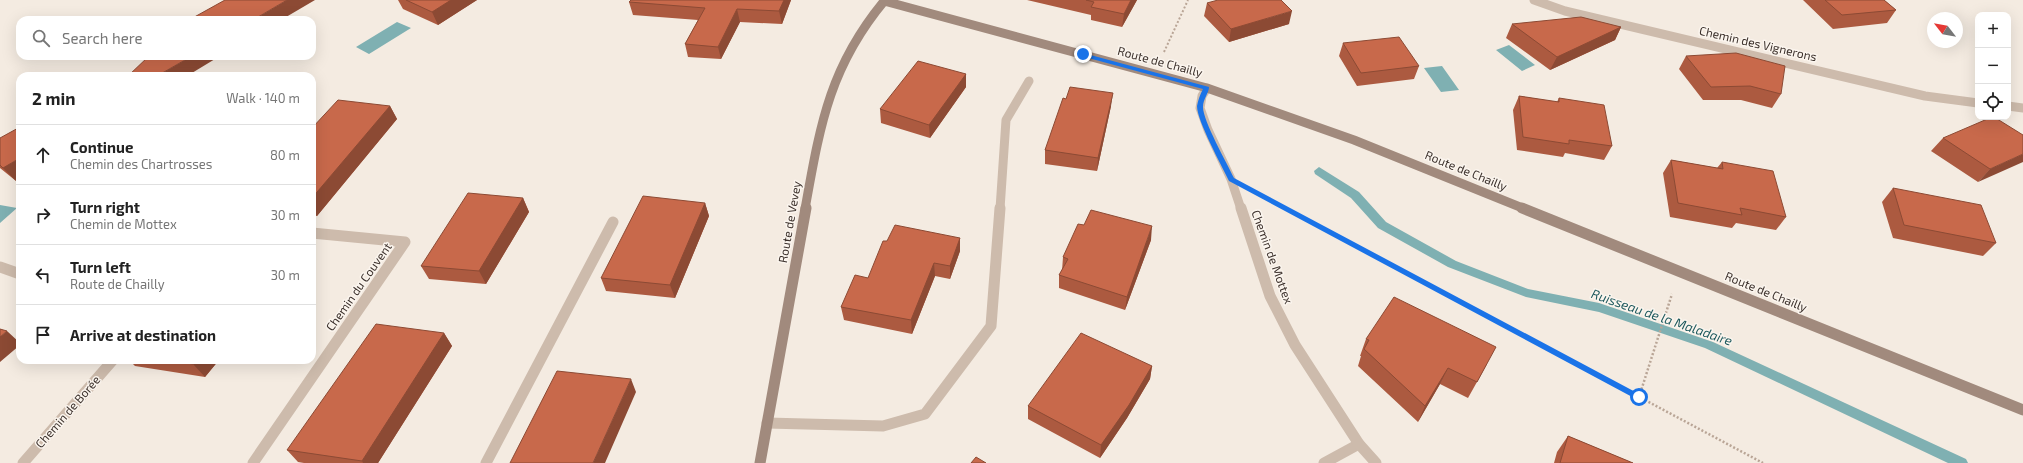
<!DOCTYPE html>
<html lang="en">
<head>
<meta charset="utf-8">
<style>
	:root { --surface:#fff; --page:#f6f6f6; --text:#222; --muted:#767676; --line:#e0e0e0 }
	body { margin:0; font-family:"Exo 2",sans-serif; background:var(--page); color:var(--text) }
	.controls { position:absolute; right:12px; top:12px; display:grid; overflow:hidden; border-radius:8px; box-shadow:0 4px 16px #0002 }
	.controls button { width:36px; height:36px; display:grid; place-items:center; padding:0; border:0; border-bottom:1px solid var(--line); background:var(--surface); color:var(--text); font:20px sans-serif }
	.compass { position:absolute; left:1927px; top:12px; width:36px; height:36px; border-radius:50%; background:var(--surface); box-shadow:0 4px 16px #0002; rotate:301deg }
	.stop { position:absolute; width:12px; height:12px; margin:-9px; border:3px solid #1a73e8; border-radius:50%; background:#fff }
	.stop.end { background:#1a73e8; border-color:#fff; box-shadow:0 1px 4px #0008 }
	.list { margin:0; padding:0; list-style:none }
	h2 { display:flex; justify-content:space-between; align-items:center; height:52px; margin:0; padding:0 16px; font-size:17px }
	h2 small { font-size:13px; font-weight:400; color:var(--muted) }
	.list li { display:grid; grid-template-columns:26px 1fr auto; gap:12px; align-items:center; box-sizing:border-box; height:60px; padding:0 16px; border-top:1px solid var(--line) }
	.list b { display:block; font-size:15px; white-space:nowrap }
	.list p { margin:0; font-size:13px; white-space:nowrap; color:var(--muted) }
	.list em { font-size:13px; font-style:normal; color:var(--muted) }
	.icon { flex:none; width:22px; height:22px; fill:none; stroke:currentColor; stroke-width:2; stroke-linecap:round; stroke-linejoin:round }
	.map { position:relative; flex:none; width:2023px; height:463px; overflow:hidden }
	.search { position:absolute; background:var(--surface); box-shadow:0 4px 16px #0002; left:16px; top:16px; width:300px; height:44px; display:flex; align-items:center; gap:10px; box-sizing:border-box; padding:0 14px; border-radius:12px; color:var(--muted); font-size:15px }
	.panel { position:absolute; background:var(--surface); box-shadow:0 4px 16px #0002; left:16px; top:72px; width:300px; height:292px; border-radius:12px }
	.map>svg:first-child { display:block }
	.water { fill:#7fb0b2 }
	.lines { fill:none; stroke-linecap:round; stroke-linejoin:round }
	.stream { fill:#7fb0b2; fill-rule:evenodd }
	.path-far1 { stroke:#b9a596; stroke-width:2; stroke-dasharray:2 2; stroke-linecap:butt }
	.path { stroke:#b9a596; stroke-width:2.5; stroke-dasharray:2 2; stroke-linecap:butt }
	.lane { stroke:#cdbbac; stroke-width:11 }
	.street-far1 { stroke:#cdbbac; stroke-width:9 }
	.street { stroke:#cdbbac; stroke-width:11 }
	.secondary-far1 { stroke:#a18a7d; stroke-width:9 }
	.secondary { stroke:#a18a7d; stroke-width:11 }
	.wall { fill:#ac5a40 }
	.shaded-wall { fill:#8c4a34 }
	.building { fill:#c8694b; stroke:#8c4a34 }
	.route { fill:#1a73e8 }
	.labels { text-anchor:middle; stroke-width:3; stroke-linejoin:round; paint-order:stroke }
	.street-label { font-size:12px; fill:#3b302b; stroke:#fbf5ee }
	.water-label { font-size:13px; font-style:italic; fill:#1f5a5e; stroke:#fbf5ee }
</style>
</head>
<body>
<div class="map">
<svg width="2023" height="463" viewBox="0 0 2023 463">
	<rect width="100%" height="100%" fill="#f4ebe1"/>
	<path class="water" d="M397,22L411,28L369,54L356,47Z
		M1509,45L1535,65L1522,71L1496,50Z
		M1442,66L1459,90L1441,92L1424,68Z
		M0,205L17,208L0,223Z"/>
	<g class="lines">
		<path class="stream" d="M1319,167L1359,192L1386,222L1456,261L1528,289L1599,303L1713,342L1966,459L1968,463H1948L1705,348L1599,312L1526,297L1448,267L1378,228L1351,198L1315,174L1314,171Z"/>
		<path class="path-far1" d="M1164,52L1188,0
			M1264,197L1286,209"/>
		<path class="path" d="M1285,208L1763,463
			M1639,397L1672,294"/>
		<path class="lane" d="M253,463L405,242L312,233
			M486,463L613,222
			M1324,463L1359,444"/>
		<path class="street-far1" d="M1534,0L1565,11L1925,96L1978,103
			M1207,88L1202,96L1200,108L1208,130L1231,179L1241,209
			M2008,106L2023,108
			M1000,209L1006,120L1029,81"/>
		<path class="street" d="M1241,208L1270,296L1295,345L1359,444L1376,463
			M0,267L20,274
			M767,423L883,426L925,414L991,326L1000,208
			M23,463L113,360"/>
		<path class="secondary-far1" d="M884,1L1207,88L1354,140L1525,209
			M805,209C820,126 829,67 885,0"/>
		<path class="secondary" d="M1522,208L2023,410
			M760,463L806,208"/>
	</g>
	<path class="wall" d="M398,0H477L438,25L403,9Z
		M791,0L782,24L740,22L721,59L688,57L685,44L698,20L633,15L629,2Z
		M1027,0H1137L1122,27L1091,20V15Z
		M1803,0H1884L1896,10L1887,23L1833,29Z
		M1207,3L1289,24L1229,42L1204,16Z
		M1512,24L1621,27L1615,40L1550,70L1506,38Z
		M1343,43L1419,66L1414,79L1357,86L1339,56Z
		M1686,56L1781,94L1772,108L1741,100H1703L1679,69Z
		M966,74V87L930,138L881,123L880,109Z
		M1519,96L1557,102L1559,98L1612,146L1604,160L1565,153L1563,157L1517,150L1513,110Z
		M1066,99L1111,106L1097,171L1045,164V150Z
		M390,106L397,119L317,216H312V128Z
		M2023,135L1978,182L1931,151L1943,138Z
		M0,138L16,181L0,168Z
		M1671,160L1717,168L1722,162L1786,217L1776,230L1736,223L1732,228L1670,217L1663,173Z
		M1893,188L1996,243L1983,256L1893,238L1882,202Z
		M523,198L529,212L486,284L429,279L421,266Z
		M705,203L709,216L675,298L606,291L601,278Z
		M960,238V251L950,279L935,276L912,334L844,320L841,307L868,278Z
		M1151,240L1125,310L1059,288V275L1062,271L1063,257Z
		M444,333L452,346L378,463H304L298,462L287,450Z
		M1366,339L1487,364L1468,398L1440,384L1418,422L1358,366L1361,356H1360Z
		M129,360H219L205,377L135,366Z
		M1152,366L1150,379L1127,418L1100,458L1028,419V406Z
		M1568,436L1633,463H1554L1557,452Z"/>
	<path class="shaded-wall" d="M287,0H315L281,20H253Z
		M451,0H477L438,25L432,12Z
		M784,0H791L782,24L779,11Z
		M1131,0H1137L1122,27L1124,14Z
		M737,9L740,22L721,59L718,47Z
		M1292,11L1289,24L1229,42L1231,29Z
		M1621,27L1615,40L1550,70L1557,57Z
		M192,56H220L187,76H157Z
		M966,74V87L930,138L929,125Z
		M1113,93L1111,106L1097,171L1098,158Z
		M390,106L397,119L317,216L312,209V198Z
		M2023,154V162L1978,182L1990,169Z
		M20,158V178L16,181L3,168Z
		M523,198L529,212L486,284L479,271Z
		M705,203L709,216L675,298L670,285Z
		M1152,226L1151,240L1125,310L1127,297Z
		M960,238V251L950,279V266Z
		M934,263L935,276L912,334L911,320Z
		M7,331L20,343V345L0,362V337Z
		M444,333L452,346L378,463H363L362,461Z
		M197,360H219L205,377L193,364Z
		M1152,366L1150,379L1127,418L1100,458L1101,445Z
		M1448,368L1440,384L1418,422L1425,406Z
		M631,379L636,392L605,463H593Z"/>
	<path class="building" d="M225,0H287L253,20H189Z
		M406,0H451L432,12Z
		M631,0H784L779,11L737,9L718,47L685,44L705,8L629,2Z
		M1086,0H1131L1124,14L1091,7L1094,2Z
		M1218,0H1281L1292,11L1231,29L1207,3Z
		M1825,0H1884L1896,10L1842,15Z
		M1581,17L1621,27L1557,57L1512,24Z
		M1399,37L1419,66L1361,73L1343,43Z
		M1736,53L1785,66L1781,94L1750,86L1711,87L1686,56Z
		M149,56H192L157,76H128Z
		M918,61L966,74L929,125L880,109Z
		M1070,87L1113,93L1098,158L1045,150L1063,98L1066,99Z
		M1519,96L1559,102V98L1604,105L1612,146L1569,140V144L1523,137Z
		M338,100L390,106L312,198V128Z
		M1992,117H1994L2023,135V154L1990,169L1943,138Z
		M20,127V158L3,168L0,165V138Z
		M1671,160L1723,169L1722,162L1773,171L1786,217L1740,208L1742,215L1678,203Z
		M1893,188L1981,205L1996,243L1904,225Z
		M468,193L523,198L479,271L421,266Z
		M643,196L705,203L670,285L601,278Z
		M1091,210L1152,226L1127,297L1059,275L1068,259L1063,257L1078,224L1084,225Z
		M895,225L960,238L950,266L934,263L911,320L841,307L855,275L868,278L883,241H887Z
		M1394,297L1496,347L1477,382L1448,368L1425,406L1364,349L1369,340L1366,339Z
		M376,324L444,333L362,461L287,450Z
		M0,329L7,331L0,337Z
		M1081,333L1152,366L1129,405L1101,445L1028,406Z
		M165,360H197L193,364Z
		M557,371L631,379L593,463H510Z
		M1568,436L1633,463H1560Z
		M976,457L986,463H971Z"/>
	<path class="route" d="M1083,53L1209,87C1209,93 1203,99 1203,107C1203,121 1227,163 1234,178L1641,395V399H1636L1229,181C1222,166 1197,121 1197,106C1198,100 1200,95 1203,89L1081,56Z"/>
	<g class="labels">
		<g class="street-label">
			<text transform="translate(1758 44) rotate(13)" y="4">Chemin des Vignerons</text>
			<text transform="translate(1160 62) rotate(15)" y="4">Route de Chailly</text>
			<text transform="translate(1466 171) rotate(22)" y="4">Route de Chailly</text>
			<text transform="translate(790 222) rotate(-80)" y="4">Route de Vevey</text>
			<text transform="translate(1272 257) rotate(70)" y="4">Chemin de Mottex</text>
			<text transform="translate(359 287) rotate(-55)" y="4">Chemin du Couvent</text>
			<text transform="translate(1766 292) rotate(22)" y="4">Route de Chailly</text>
			<text transform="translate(68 412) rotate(-49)" y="4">Chemin de Borée</text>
		</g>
		<g class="water-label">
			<text transform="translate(1662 317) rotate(19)" y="5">Ruisseau de la Maladaire</text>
		</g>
	</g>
</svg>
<div class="controls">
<button>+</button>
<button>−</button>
<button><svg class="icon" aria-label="locate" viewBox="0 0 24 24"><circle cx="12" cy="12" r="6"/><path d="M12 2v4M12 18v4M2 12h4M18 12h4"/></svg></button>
</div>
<svg class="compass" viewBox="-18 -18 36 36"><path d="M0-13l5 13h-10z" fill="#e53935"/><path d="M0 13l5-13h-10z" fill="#767676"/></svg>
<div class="stop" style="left:1639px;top:397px"></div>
<div class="stop end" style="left:1083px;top:54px"></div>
<div class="search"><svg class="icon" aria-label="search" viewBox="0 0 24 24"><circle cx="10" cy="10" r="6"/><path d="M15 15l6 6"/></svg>Search here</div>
<section class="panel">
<h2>2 min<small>Walk · 140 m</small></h2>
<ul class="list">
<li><svg class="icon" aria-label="ahead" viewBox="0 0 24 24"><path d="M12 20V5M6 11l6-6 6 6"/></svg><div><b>Continue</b><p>Chemin des Chartrosses</p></div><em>80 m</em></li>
<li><svg class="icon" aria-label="right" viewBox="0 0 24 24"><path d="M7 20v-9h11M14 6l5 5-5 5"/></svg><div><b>Turn right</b><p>Chemin de Mottex</p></div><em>30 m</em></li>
<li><svg class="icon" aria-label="left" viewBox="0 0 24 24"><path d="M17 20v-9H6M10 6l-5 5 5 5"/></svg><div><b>Turn left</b><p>Route de Chailly</p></div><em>30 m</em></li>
<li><svg class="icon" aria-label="arrive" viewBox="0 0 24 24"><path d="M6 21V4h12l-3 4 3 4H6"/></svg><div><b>Arrive at destination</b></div></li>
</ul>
</section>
</div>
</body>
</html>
